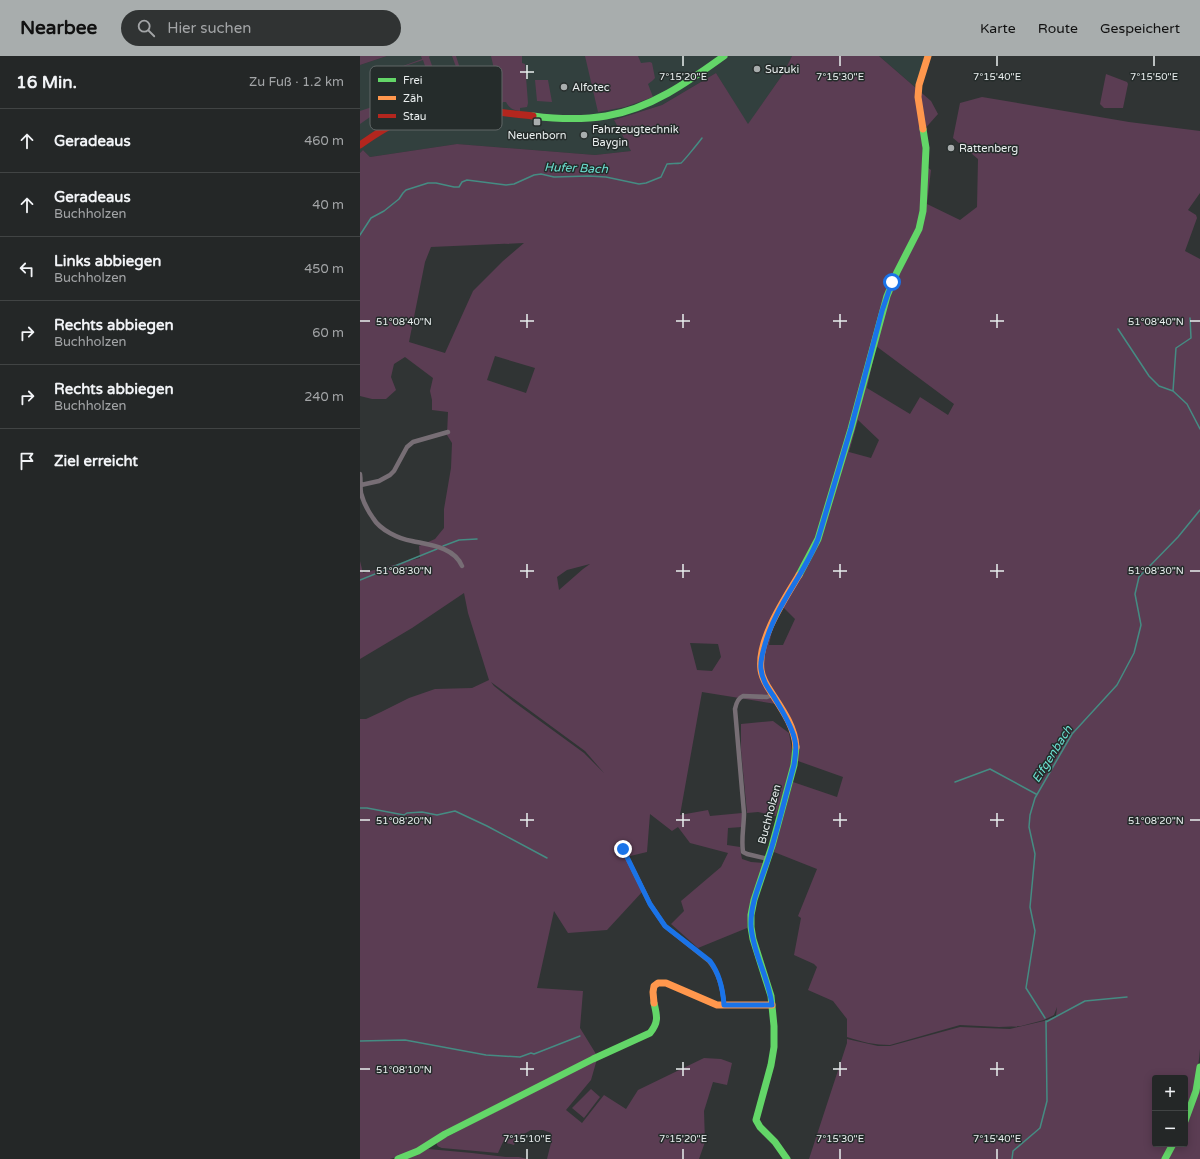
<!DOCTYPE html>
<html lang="de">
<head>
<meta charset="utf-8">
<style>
	:root { --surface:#242727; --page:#303333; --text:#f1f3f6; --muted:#a3a5a7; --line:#414444; --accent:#a8adad }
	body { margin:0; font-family:"Varela Round",sans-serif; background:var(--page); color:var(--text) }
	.controls { position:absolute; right:12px; bottom:12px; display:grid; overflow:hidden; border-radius:4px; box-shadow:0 2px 10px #0003 }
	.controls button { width:36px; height:36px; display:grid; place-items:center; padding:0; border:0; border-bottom:1px solid var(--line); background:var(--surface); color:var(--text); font:20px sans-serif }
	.stop { position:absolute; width:12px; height:12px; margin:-9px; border:3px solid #1a73e8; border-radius:50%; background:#fff }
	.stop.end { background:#1a73e8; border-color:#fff; box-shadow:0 1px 4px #0008 }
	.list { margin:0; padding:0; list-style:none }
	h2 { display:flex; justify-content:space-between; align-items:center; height:52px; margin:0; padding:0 16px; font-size:17px }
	h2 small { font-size:13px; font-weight:400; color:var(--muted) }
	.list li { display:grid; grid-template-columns:26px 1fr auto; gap:12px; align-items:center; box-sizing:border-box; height:64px; padding:0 16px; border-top:1px solid var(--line) }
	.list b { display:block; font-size:15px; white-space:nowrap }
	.list p { margin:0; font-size:13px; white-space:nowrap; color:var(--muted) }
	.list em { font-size:13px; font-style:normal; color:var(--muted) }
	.icon { flex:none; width:22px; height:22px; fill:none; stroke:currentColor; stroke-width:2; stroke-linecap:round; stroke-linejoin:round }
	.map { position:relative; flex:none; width:840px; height:1103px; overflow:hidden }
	header { display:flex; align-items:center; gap:24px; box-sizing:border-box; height:56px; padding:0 20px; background:var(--accent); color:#111 }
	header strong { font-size:19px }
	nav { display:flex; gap:22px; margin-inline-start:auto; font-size:14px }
	.search { width:280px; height:36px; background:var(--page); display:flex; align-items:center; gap:10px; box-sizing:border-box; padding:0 14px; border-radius:22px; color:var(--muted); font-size:15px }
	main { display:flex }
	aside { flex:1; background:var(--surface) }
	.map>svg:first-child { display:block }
	.built { fill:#32403e }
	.green { fill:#5b3d53; fill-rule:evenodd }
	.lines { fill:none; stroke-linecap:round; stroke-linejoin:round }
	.stream { stroke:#458c83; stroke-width:1.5 }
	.street { stroke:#776e75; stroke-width:4.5 }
	.fast { stroke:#63d668; stroke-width:7 }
	.slow { stroke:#ff974d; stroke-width:7 }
	.jam { stroke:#b3261e; stroke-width:7 }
	.route { stroke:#1a73e8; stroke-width:5 }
	.ticks { fill:none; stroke:#e9eeee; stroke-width:1.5 }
	.poi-dot { fill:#a8adad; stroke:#252c2b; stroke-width:1.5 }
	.labels { text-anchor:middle; stroke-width:3; stroke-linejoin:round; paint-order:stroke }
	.poi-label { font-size:11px; fill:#e9eeee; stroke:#252c2b; text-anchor:start }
	.street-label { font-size:11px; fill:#e9eeee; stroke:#252c2b }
	.water-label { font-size:12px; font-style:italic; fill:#6be0d1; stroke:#252c2b }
	.key { fill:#252c2b; stroke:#606666; stroke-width:1 }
	.key-label { font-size:11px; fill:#e9eeee }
	.ticks-label { font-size:10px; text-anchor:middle; fill:#e9eeee; stroke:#252c2b; stroke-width:3; stroke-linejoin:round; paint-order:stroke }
</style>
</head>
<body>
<header>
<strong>Nearbee</strong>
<div class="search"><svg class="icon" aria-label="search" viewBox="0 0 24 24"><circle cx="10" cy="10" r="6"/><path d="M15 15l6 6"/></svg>Hier suchen</div>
<nav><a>Karte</a><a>Route</a><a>Gespeichert</a></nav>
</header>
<main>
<aside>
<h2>16 Min.<small>Zu Fuß · 1.2 km</small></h2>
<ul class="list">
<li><svg class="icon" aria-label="ahead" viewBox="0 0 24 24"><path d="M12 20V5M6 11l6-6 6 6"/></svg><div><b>Geradeaus</b></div><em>460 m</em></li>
<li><svg class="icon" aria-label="ahead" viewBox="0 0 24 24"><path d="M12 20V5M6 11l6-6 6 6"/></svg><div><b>Geradeaus</b><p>Buchholzen</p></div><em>40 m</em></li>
<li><svg class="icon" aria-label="left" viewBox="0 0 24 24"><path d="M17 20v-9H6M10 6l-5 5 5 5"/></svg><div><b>Links abbiegen</b><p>Buchholzen</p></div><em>450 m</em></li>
<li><svg class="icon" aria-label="right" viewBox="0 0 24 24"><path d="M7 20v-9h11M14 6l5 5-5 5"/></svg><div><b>Rechts abbiegen</b><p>Buchholzen</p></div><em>60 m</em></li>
<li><svg class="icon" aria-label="right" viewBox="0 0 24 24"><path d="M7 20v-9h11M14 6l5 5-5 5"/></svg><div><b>Rechts abbiegen</b><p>Buchholzen</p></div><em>240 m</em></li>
<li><svg class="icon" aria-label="arrive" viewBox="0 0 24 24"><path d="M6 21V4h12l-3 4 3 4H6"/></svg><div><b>Ziel erreicht</b></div></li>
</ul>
</aside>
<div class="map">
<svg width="840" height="1103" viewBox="0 0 840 1103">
	<rect width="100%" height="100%" fill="#303434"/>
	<path class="built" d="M27,0H432L423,18L388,69L356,17L302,49L254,64L271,95L235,99L97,88L10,101L3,94L0,97V9Z
		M519,0H565L556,32L555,31Z"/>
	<path class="green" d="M0,0H27L0,9Z
		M61,0H70L69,1L82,38L88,36L89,38L95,43L96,50L67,52L40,61L38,57L76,44L72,31L33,44V43L71,30L67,18L28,30L67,16L63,4L24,17L62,3Z
		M92,0H96L112,50H104L101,46L105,44L101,35L98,36L96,32L102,31V27Z
		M131,0H162V7L165,8L168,47L167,51L160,52V55C153,54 149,52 146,46H143L142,47L139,46L138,44L141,43Z
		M225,0H278L281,7L290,6L292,7L295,22L292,25L288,28L293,41L265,51L238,56Z
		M432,0H519L571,45L578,58L562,76L563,108L571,114L567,148L600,164L617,151L618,103L593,82L600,47L622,41L769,66L840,75V137L828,154L836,159L837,162L825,195L840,203V993C838,1018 833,1038 825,1061V1022H795V1088H812L804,1103H449L487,987V983L518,990H530L600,971L650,973L684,965L696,960L697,951L694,959L684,964L661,970L639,971L600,969L530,989C515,989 502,986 487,981V963L473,945L448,934L457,911L454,908L434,899L441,862L438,860L457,813L414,796L433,726L477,741L483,721L438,705L422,649L342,636L320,759L348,754L350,760L382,757V771L368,772L367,789L380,791L381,798L382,803L391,806L404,807L390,847L387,872L338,892L311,868L324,855L321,845L361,811L368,797L330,787L318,771L312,775L290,758L287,796L266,801L283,835L247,874L208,877L194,855L177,932L223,935L220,972L236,998L66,1089L37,1101L30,1103H0V663H6L21,656L49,642L75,633L112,632L129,624L108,557L104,537L52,572L0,603V505L3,517L60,502L59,490L75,483L84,472V453L91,412L92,387L87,379L88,356L72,354V344L70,335L73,322L45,301L34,308L31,321L36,334L26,343H12L0,340V97L3,94L10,101L97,88L235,99L271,95L254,64L302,49L356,17L388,68L423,18ZM164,187L143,205L113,235L85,297L49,286L65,206L71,191ZM516,290L594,348L588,359L560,341L550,358L507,332ZM135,300L175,312L166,337L127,324ZM498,364L519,384L511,402L489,396ZM230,508L223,513L199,534L197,521L207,514ZM423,551L435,563L423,589H409L413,570ZM330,587L358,588L361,601L352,615L337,614ZM131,626L225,695L244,717L224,697L154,646L134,630Z
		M746,18L767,26L768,28L763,52H744L740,48Z
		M175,24H188L192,46L177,45Z
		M26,41L28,42L31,51L28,53L26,50L0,68V55L27,46Z
		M413,665L429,677L432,694L433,705L416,760L398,756L387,757L381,694V668Z
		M344,1002L361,1003L372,1007L367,1029L353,1026L344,1055L345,1086L339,1103H187L191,1087V1077L183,1074H171L157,1082L154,1089L143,1086L138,1097L82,1092C79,1091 76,1090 77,1086L237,1003L231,1024L206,1054L222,1067L244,1039L266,1053L278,1034Z
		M840,1018V1103H807L815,1088H825V1068Z
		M231,1033L240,1041L224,1062L212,1052Z
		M68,1093L112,1097L146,1101H159L168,1103H45Z"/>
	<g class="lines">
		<path class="stream" d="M0,179L11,162L24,155L39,143L43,137L46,134L68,127H76L94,131H99L102,126L107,124L146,129L154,128L174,119L181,118L194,121L229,120L246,121L279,128L286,127L301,121L307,108C312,107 316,108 321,107C323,106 339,86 342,82
			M758,273L789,320L799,330L813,335L827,348L840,373
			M813,335L816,292L831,282L830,262
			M83,490L99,484L117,483
			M0,524L77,493
			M595,726L630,713L676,738
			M0,752H7L44,759L47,757L62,756L77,759L95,755L127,770L187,802
			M685,962L666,932L675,875L670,851L675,798L669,771L670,759L675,742L712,678L757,629L774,597L781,569L775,538L779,521L818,481L840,454
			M686,966L725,945L767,941
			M0,985L45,984L126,999L160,1001L171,997L174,998L220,980
			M652,1103L653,1095L680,1072L687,1045L686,965"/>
		<path class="street" d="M0,418C1,424 0,430 1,437C3,445 8,455 13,462C20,474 39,483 52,485C70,489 94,491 102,510
			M1,429L19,425L30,419L34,415L47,391L53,386L88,376
			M263,793L290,848L305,870L349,905C359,917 363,934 364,949
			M408,803L387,798L383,796C381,783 384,770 384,757L375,653C376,648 378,642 383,640L407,641L412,639"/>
		<path class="fast" d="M173,60C197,63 222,64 246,60C290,53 328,26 364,0
			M439,519L458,483L491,373L527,240L537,216L559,173L563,155L566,92L563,73
			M825,1065L836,1035L840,1011
			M38,1103L58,1095L85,1078L233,1003L290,977C299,966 297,960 294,947
			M427,1103L415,1086L400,1071L396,1064L411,1009L414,991V970L411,940L393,883L391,871V859L394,844L412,790L434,709L436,691
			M805,1103L813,1088"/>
		<path class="slow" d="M563,73L558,41L559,29L568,0
			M436,691C435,671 422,653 411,636C407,630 402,622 401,614C397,584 424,544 439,519
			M294,947L293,936L294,930L298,927H306L357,949H412"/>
		<path class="jam" d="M0,89C14,79 29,69 45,63C86,47 131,56 173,60"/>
	</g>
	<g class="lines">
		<path class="route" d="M263,793L290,848L305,870L350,905C359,917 363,934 364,949H412C409,922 393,898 391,870C390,845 403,821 410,797C419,768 426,738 434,709C435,702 437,692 435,685C433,671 421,653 414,641C408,632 402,624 401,613C400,606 402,599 404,592C414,551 443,521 458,483L491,372L522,255L532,226"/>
	</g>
	<path class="ticks" d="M323,0V10M480,0V10M637,0V10M794,0V10M167,9V23M160,16H174M167,258V272M323,258V272M480,258V272M637,258V272M0,265H10M160,265H174M316,265H330M473,265H487M630,265H644M830,265H840M167,508V522M323,508V522M480,508V522M637,508V522M0,515H10M160,515H174M316,515H330M473,515H487M630,515H644M830,515H840M167,757V771M323,757V771M480,757V771M637,757V771M0,764H10M160,764H174M316,764H330M473,764H487M630,764H644M830,764H840M167,1006V1020M323,1006V1020M480,1006V1020M637,1006V1020M0,1013H10M160,1013H174M316,1013H330M473,1013H487M630,1013H644M167,1093V1103M323,1093V1103M480,1093V1103M637,1093V1103"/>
	<g class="poi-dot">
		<circle cx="397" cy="13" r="4"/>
		<circle cx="204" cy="31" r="4"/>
		<rect x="173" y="62" width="8" height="8" rx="2"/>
		<circle cx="224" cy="79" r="4"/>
		<circle cx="591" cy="92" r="4"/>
	</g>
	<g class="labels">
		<g class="poi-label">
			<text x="405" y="17">Suzuki</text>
			<text x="212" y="35">Alfotec</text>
			<text x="232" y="77">Fahrzeugtechnik<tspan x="232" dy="13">Baygin</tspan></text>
			<text x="177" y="83" text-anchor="middle">Neuenborn</text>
			<text x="599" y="96">Rattenberg</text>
		</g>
		<g class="street-label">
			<text transform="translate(409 758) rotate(-75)" y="4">Buchholzen</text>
		</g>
		<g class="water-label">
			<text transform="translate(216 112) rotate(2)" y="4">Hufer Bach</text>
			<text transform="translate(692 698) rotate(-58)" y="4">Eifgenbach</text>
		</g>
	</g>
	<rect x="10" y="10" width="132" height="64" rx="6" class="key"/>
	<rect x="18" y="22" width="18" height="4" fill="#63d668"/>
	<rect x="18" y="40" width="18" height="4" fill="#ff974d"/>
	<rect x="18" y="58" width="18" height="4" fill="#b3261e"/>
	<g class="key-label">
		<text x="43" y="28">Frei</text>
		<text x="43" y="46">Zäh</text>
		<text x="43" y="64">Stau</text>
	</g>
	<g class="ticks-label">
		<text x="323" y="24">7°15'20"E</text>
		<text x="480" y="24">7°15'30"E</text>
		<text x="637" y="24">7°15'40"E</text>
		<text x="794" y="24">7°15'50"E</text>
		<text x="44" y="269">51°08'40"N</text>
		<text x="796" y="269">51°08'40"N</text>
		<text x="44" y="518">51°08'30"N</text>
		<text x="796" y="518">51°08'30"N</text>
		<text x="44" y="768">51°08'20"N</text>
		<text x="796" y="768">51°08'20"N</text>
		<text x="44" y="1017">51°08'10"N</text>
		<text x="167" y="1086">7°15'10"E</text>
		<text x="323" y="1086">7°15'20"E</text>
		<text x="480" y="1086">7°15'30"E</text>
		<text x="637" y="1086">7°15'40"E</text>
	</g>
</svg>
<div class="controls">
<button>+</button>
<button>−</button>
</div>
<div class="stop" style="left:532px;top:226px"></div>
<div class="stop end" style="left:263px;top:793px"></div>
</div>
</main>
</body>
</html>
